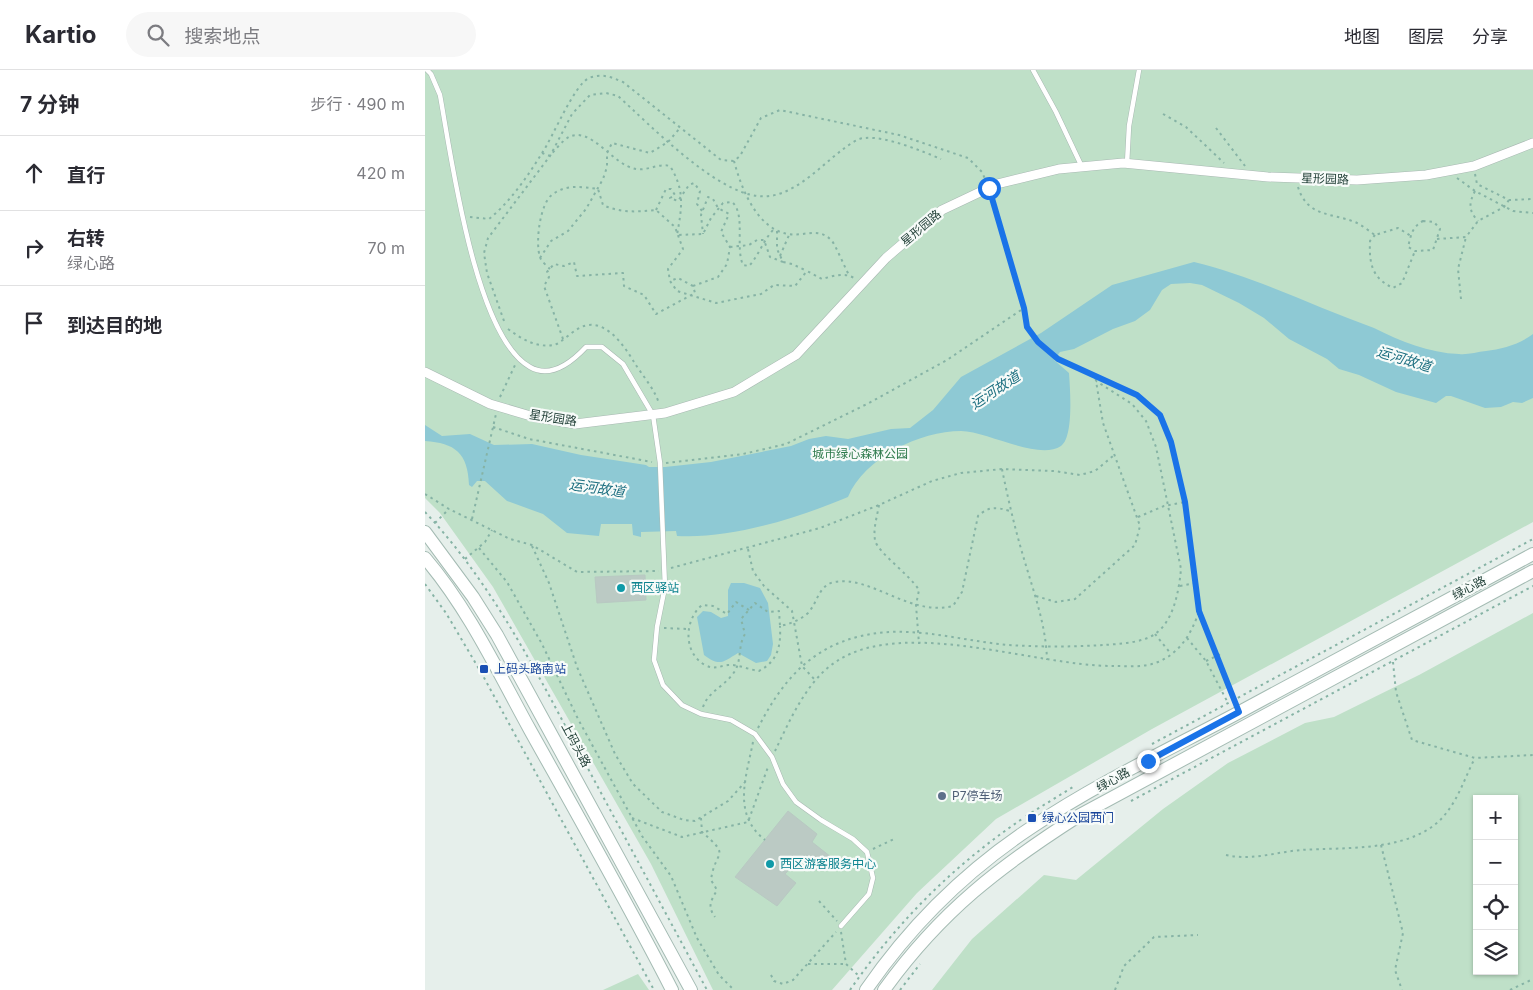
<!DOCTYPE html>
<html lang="zh">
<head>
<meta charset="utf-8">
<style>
	:root { --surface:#fff; --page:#f7f7f7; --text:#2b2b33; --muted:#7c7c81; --line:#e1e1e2 }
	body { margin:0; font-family:Inter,"Noto Sans SC",sans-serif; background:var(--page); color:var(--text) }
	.controls { position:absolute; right:15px; bottom:15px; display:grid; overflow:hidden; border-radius:0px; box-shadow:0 1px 4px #0004 }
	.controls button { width:45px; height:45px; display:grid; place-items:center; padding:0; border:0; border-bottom:1px solid var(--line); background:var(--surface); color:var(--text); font:25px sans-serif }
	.stop { position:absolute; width:15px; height:15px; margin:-11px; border:4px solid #1a73e8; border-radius:50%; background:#fff }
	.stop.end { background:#1a73e8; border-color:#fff; box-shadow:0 1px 5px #0008 }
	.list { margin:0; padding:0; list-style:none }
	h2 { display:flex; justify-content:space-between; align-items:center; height:65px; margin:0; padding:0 20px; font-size:21px }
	h2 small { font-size:16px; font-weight:400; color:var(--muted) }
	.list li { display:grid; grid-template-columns:32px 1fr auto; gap:15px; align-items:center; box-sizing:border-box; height:75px; padding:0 20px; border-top:1px solid var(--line) }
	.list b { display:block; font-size:19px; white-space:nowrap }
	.list p { margin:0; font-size:16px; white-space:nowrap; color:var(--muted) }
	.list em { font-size:16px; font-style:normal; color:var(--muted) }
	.icon { flex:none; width:28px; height:28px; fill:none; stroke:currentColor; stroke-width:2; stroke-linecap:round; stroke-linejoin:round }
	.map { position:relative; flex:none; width:1108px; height:920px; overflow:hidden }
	header { display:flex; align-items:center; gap:30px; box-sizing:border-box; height:70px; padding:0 25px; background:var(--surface); border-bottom:1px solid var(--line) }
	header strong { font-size:24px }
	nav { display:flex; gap:28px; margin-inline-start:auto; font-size:18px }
	.search { width:350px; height:45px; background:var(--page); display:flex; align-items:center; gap:12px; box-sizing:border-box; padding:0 18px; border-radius:28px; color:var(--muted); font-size:19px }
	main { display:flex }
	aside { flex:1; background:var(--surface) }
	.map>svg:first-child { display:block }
	.green { fill:#bfe0c8; fill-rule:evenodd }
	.water { fill:#8ec9d4 }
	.building { fill:#bbcac4; stroke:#b8c9c2 }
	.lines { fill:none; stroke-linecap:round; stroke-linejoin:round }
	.lane-casing { stroke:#a8b8b2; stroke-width:5.5 }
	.street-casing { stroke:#a8b8b2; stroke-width:10 }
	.secondary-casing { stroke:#a4bbb3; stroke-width:14 }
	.path { stroke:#86b3a5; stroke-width:2; stroke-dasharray:2.5 4; stroke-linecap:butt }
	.lane { stroke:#fff; stroke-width:4.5 }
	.street { stroke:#fff; stroke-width:9 }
	.secondary { stroke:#fff; stroke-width:12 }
	.route { stroke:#1a73e8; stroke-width:6 }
	.culture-dot { fill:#0f9aa8; stroke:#f7fbf9; stroke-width:2 }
	.transit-dot { fill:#1a4fb4; stroke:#f7fbf9; stroke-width:2 }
	.service-dot { fill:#5c6f8a; stroke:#f7fbf9; stroke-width:2 }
	.labels { text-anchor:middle; stroke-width:4.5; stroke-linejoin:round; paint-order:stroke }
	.street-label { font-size:12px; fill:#24423a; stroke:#f7fbf9 }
	.park-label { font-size:12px; fill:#2d7a4b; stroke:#f7fbf9 }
	.culture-label { font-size:12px; fill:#0d838f; stroke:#f7fbf9; text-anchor:start }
	.transit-label { font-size:12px; fill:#164399; stroke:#f7fbf9; text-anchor:start }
	.service-label { font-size:12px; fill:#4e5e75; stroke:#f7fbf9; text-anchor:start }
	.water-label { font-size:14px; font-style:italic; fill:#1c6f80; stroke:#f7fbf9 }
</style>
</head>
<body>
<header>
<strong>Kartio</strong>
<div class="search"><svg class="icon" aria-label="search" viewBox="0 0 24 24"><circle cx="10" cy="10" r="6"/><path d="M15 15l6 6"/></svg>搜索地点</div>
<nav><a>地图</a><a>图层</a><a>分享</a></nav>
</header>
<main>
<aside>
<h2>7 分钟<small>步行 · 490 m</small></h2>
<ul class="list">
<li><svg class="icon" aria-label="ahead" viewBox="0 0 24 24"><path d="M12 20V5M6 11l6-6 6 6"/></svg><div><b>直行</b></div><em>420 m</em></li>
<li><svg class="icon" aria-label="right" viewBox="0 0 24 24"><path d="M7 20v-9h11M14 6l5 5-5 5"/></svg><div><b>右转</b><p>绿心路</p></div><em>70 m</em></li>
<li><svg class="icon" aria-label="arrive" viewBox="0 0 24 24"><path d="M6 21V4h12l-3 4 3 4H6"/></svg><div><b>到达目的地</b></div></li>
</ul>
</aside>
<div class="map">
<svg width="1108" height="920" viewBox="0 0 1108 920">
	<rect width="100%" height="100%" fill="#e6efeb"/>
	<path class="green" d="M0,0H1108V452L727,659L571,749L492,823L407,920H288L226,794L68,517L15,443L0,428Z
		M1108,543V920H507L547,869L619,805L651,810L738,739L803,693L880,653L909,647L994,605ZM1052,729H1089V901H1052Z
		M213,904L224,920H178Z"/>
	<path class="water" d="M769,192C831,207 888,236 949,258C975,271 1004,283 1034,284C1042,285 1052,282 1061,281C1077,279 1095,274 1108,264V328L1097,333L1088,332L1076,337L1060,338L1026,326H1021L1011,333L971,322L934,305L914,299L902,289L864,269L839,248L814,233L777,215L765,213L746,214L737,220L725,240L710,251L688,259L649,279L635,282L629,290L644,303C645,318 649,367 636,376C613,391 562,361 536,361C495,361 439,388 423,427C373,448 307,469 252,466L251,461L216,462V467L208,465L207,454H176L174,466L142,463L118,444L82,431L60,411H52L47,417L44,415C43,383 30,373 0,371V355L17,366L45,364L69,375L107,374L156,385L221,395L224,397H240L286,392L366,376L384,369L401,366L423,369L466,359L485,358L508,340L536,307L616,263L687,215Z
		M306,513H319L335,518L343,533L348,574L346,585L342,591L331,593L313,583C298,592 295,597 279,585L272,547L278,541L286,542L296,548L303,546V520Z"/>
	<path class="building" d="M220,505L221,530L172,533L170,507Z
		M363,741L392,764L387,772L406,787L392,800L375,788L360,804L371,813L352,836L310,807Z"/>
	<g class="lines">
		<defs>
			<path id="lane" d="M2,0L6,4L15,25C26,85 50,267 105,297C126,309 147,292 161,277H177L198,294L228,345L235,393L240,517L232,557L229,590L238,615L257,635L276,644L306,650L330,664L347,687L358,714L371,732L396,750L428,769L442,782L448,808L444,824L416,856
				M608,0L631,42L657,97
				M702,94L704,56L714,0"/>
			<path id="street" d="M0,302L65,334L109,347L150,354L240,343L309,322L371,285L461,188L517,140L572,114L634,99L698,93L843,107L932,110L1001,105L1049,96L1108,73"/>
			<path id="secondary" d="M0,462L48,527L72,565L266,920
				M0,488C43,538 73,602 105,660C153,746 202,832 247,920
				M441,920C485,856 542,800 607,757C671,714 741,681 809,645C908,591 1008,538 1108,484
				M459,920C516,841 575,796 655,745L1108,501"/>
		</defs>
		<use href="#lane" class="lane-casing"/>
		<use href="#street" class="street-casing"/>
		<use href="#secondary" class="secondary-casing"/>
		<path class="path" d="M738,44L761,57L799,93
			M791,58L820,96
			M117,83L125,86C130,80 138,70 144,67C167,56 187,95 211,99C223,101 233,93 245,96C260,120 257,137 252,165L278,164L286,148L298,133L307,132C321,144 310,177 318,195L324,196C334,185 338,171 348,160
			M309,91C316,118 332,159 363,164C379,167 394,156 407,171C410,174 420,198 424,205
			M1050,104L1052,114L1084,130L1108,129
			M1032,108L1050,121L1088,141L1108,143
			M873,117C882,147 907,143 930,152C937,155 944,161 950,165L973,158L986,166
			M1050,121C1044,133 1043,140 1053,151
			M567,127L599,238L602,257L613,272L633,289L712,325L735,345L745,372L760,431L774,541L809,632
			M231,140L241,119H246L250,125L245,128L253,131L264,115L269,113L275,121L272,134L277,141
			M45,147L64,149C85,132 103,106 117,83C128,67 149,15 164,8C177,3 186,7 198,12L296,90L309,91L315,86L336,48L355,40L474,65L543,88L557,102L560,109
			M998,151L1009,152L1015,159L1008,180L990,181L983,177C986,165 987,157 998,151Z
			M352,161V179L358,192L367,194L382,201
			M950,165L945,171C944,194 947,208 968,218L977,213L990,181
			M1012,169L1041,167L1053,151L1079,137L1084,130
			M305,177L324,175L332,170H339L345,187L358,192
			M355,186L364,165
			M115,188L126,171L143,161L161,139L178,109L182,97V83L187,73L225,83L243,72L255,58
			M125,199C122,196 116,191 115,187C110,173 115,132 128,124C142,114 157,117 173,119L178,135C195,143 212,142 231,140L250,157L258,179L243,199L245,211L252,221L291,233L336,224L349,215L370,216L382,201L397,209C408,206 419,202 429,208
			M268,216L293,207L302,194L305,177L296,162L304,144L293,138L288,129L283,127L276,145L278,164
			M1036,229L1033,199L1041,167
			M79,251L62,203L59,183L63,168L125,86L147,44L165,25L181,23L193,26C225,55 290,122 333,126C366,130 393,98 417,80C424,75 432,68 440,68C461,66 497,81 516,89
			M83,259C97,269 111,278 129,275C136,273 144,264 151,260C176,243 197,272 209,292C217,305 231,321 234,334
			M138,269L119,216L124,207L122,202L129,194L139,196L149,192L152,206L198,203L199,216L219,225L231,244L270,223L268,216L253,208L245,211
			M75,327L91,293
			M68,357L104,369L227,392
			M241,393L318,384L361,374L444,333L522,290L599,238
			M577,399C583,429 590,459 599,489C609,523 621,555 622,590
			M0,424L24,439L85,469L107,475L152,502L234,501
			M454,435C452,447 448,459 450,470C452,482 485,505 494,520L491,535L494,574
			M0,442C65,511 109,597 153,680C196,760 239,840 282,920
			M713,447L739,436L760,432
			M47,449L71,344
			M10,453L24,439
			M107,476L124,513L152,597L190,684L208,714L237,742L259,750L270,751L303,731L321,711
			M54,478L82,512L117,574L153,649L217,766L246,806L272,868L294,905L309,920
			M323,479L328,501L339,516L367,541L377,596L391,611
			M40,489L60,472L67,460
			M246,498L395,458L454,435L507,411L536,403L577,399L629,401L655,405L670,401L688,386
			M0,514L21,543L57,604L229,920
			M755,516L771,513
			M611,526L631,532L650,529L710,475L715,456L678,353L670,305
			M324,540L311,532L302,544L288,536L277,535C259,550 258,583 280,595C289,600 295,596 303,595C312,594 325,600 334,601C353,591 356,576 355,556
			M239,558L262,559
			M730,564L746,584
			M762,568L781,591L803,633
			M781,591L798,583
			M968,592L971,622L987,670L1050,688L1108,685
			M278,637C283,622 298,617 307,605C318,592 312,577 320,564L316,549L330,533L343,542L354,541L355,556C365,554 375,550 383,543C393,532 393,516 409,512C446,505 485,547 528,536L537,522L553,446C564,436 571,437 585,441
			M333,658C356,613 384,578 436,566C486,554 535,571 584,575C615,577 647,577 678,575C694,574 717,573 730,564C749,551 754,520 756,499L731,377L721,351L707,334L671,311
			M328,672C321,708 307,744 340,770
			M727,674L1108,469
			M350,681C365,650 382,610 412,591C480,547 610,596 688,596C702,596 719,598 733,592C755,583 767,563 774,541
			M706,731L1108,516
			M601,746L648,717
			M207,748L257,767L323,752L343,697
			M276,748L277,762C307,788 290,779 286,810L292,820C286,831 282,836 290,847
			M956,775L978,863L970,900L977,920
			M448,779L469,769
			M801,785C827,791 851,782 876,780C921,777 992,783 1022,742C1034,727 1041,705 1050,688
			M394,831L412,851
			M416,862L421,894L434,906
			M383,894H421
			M346,905L349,911L358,914L368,910L411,862
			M425,920C472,852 529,795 597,749
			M475,920L495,894
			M690,920L699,896L729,867L773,865
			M1085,920L1108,909"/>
		<use href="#lane" class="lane"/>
		<use href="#street" class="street"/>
		<use href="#secondary" class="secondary"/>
	</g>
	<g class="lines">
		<path class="route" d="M564,118L599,238L602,257L613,272L633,289L712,325L735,345L746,372L760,432L774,541L814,642L723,691"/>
	</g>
	<g class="culture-dot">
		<circle cx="196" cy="518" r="5"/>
		<circle cx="345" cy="794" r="5"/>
	</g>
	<g class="transit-dot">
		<rect x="54" y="594" width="10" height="10" rx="2.5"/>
		<rect x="602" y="743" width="10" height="10" rx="2.5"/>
	</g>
	<circle class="service-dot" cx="517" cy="726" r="5"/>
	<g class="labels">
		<g class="street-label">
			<text transform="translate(900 109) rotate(2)" y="4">星形园路</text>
			<text transform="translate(496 158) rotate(-40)" y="4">星形园路</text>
			<text transform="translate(128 348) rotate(9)" y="4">星形园路</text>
			<text transform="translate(1044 518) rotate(-28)" y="4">绿心路</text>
			<text transform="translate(151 675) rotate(62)" y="4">上码头路</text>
			<text transform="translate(688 710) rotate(-29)" y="4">绿心路</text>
		</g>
		<g class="park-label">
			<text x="435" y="388">城市绿心森林公园</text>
		</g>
		<g class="culture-label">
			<text x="206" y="522">西区驿站</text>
			<text x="355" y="798">西区游客服务中心</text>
		</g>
		<g class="transit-label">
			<text x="69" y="603">上码头路南站</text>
			<text x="617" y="752">绿心公园西门</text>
		</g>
		<g class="service-label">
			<text x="527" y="730">P7停车场</text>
		</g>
		<g class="water-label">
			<text transform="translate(979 289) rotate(17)" y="5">运河故道</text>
			<text transform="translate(570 320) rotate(-33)" y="5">运河故道</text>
			<text transform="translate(172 418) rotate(8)" y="5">运河故道</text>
		</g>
	</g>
</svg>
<div class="controls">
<button>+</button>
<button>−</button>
<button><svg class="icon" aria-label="locate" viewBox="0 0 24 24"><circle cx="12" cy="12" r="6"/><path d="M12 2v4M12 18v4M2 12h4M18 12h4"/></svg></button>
<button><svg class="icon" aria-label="layers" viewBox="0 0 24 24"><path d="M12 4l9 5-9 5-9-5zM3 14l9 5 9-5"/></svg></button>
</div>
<div class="stop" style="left:564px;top:118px"></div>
<div class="stop end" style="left:723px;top:691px"></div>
</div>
</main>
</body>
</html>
